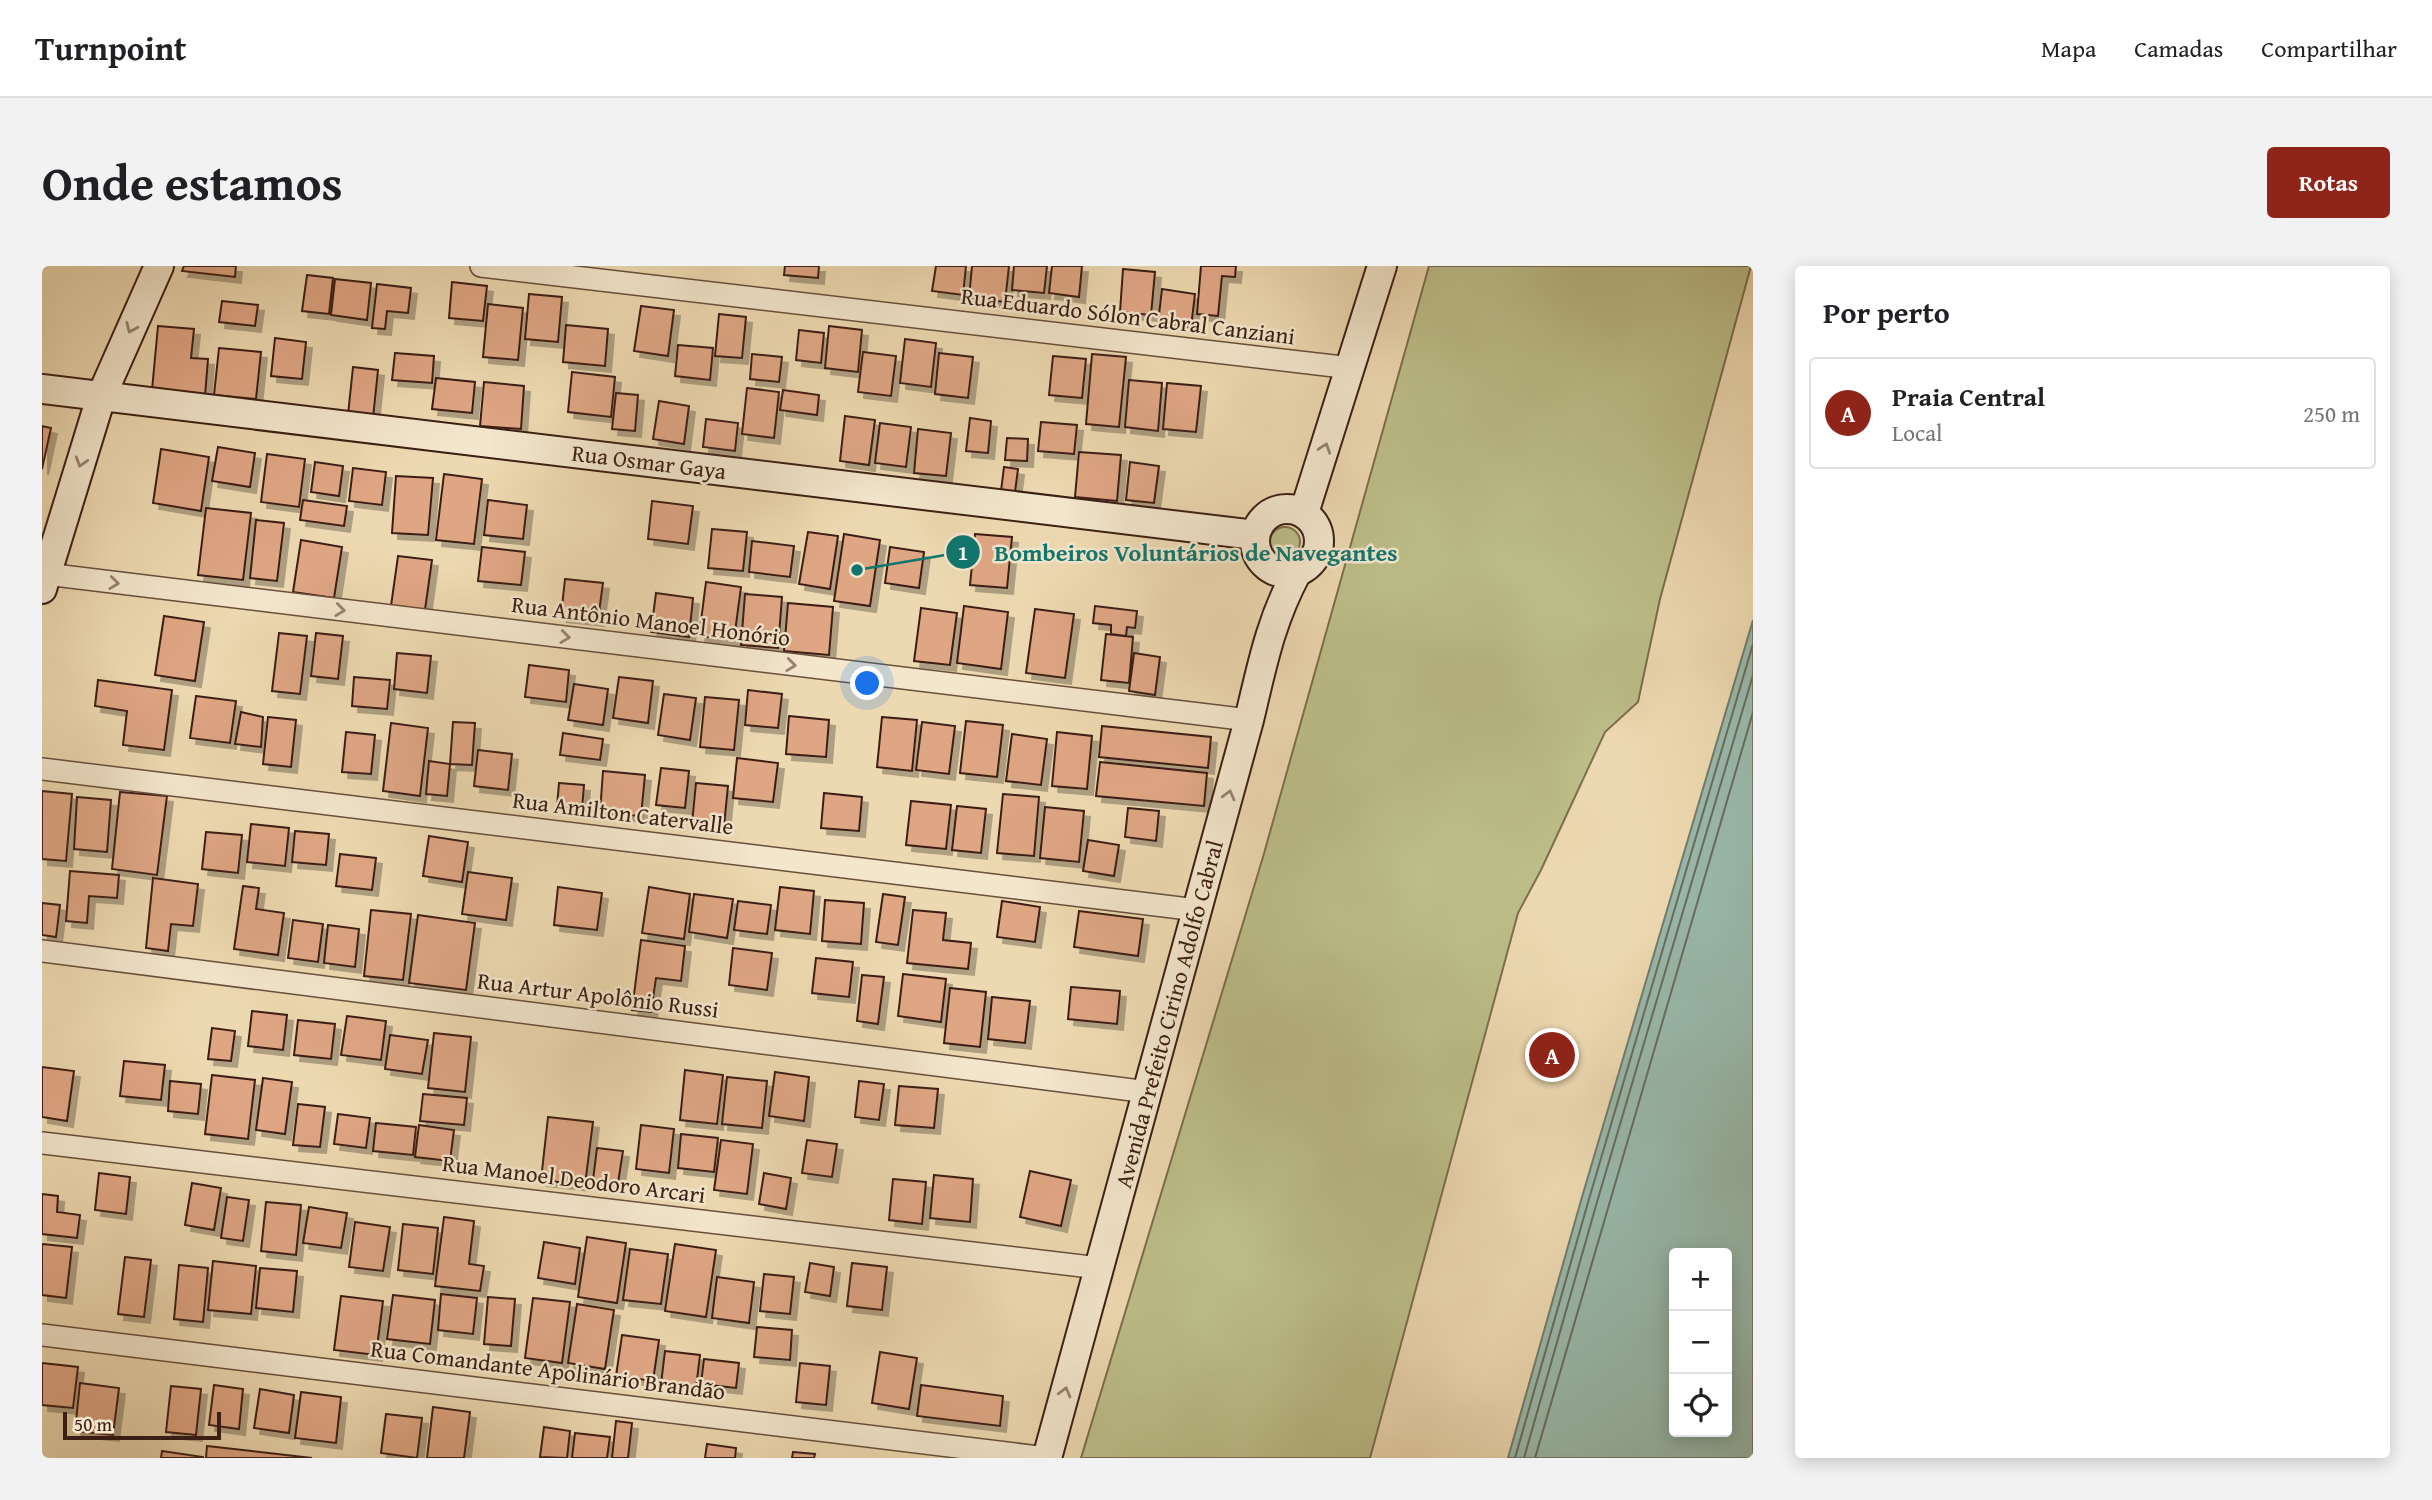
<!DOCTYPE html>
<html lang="pt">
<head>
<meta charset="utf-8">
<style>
	:root { --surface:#fff; --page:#f2f2f2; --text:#202124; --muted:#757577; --line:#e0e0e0; --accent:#8f2418 }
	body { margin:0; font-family:"Gentium Book Plus",serif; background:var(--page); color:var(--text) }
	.controls { position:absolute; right:21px; bottom:21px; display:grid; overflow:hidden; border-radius:7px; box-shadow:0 4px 18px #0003 }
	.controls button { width:63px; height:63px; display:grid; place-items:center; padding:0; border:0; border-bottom:2px solid var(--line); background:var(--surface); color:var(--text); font:35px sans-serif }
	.scale { position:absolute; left:21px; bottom:18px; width:158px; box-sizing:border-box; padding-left:7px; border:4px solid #3c1f14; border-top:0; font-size:19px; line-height:24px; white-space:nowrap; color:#3c1f14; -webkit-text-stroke:5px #f3e6cc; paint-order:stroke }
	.you { position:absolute; left:826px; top:418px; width:24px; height:24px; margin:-18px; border:5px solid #fff; border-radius:50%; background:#1a73e8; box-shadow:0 0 0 10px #1a73e833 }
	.badge { display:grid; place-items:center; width:46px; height:46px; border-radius:50%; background:var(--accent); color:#fff; font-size:23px; font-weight:700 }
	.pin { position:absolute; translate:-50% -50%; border:4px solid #fff; box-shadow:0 2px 7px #0006 }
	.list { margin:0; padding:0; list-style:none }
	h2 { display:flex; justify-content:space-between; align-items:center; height:91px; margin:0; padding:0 28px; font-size:30px }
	h2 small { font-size:23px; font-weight:400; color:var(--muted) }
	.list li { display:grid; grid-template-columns:46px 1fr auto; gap:21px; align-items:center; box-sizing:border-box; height:112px; margin:0 14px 14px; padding:0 14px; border:2px solid var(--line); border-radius:7px }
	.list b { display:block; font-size:26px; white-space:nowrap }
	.list p { margin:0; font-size:23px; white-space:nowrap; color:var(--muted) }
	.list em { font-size:23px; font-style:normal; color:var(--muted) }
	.icon { flex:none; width:38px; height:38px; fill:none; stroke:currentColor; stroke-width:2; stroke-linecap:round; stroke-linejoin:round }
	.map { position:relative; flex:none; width:1711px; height:1192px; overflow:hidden; border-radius:7px }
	header { display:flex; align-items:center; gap:42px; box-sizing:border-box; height:98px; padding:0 35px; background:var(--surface); border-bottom:2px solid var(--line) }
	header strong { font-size:33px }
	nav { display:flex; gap:38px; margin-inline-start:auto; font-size:24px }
	.intro { display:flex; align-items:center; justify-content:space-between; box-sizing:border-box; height:168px; padding:0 42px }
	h1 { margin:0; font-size:49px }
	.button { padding:18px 32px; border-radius:7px; background:var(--accent); color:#fff; font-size:24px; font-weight:700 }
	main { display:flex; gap:42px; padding:0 42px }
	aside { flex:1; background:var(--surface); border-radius:7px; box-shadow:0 4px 18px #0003 }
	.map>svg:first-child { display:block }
	.green { fill:#bcbe89; stroke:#7c6e4e; stroke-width:2 }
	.water { fill:#99baac; stroke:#747c6f; stroke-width:2; fill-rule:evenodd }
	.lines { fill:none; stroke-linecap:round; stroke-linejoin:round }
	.shore { stroke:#6a6c60; stroke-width:2 }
	.building { fill:#dfa684; stroke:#3c1f14; stroke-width:2; filter:url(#shadow) }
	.street-casing { stroke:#684e3b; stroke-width:24 }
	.secondary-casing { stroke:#3c1f14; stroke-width:32 }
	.street { stroke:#f3e6cc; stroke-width:21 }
	.secondary { stroke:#f3e6cc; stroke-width:28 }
	.oneway { stroke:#988270 }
	.labels { text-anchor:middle; stroke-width:5; stroke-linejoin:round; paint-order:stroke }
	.street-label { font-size:23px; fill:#3c1f14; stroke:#f3e6cc }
	.leader { fill:none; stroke:#0f766e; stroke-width:2.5 }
	.callout-dot { fill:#0f766e; stroke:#f3e6cc; stroke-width:2.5 }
	.mark-label { font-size:21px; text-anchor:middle; font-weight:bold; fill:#fff }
	.callout-label { font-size:24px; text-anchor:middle; font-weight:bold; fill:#0f766e; stroke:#f3e6cc; stroke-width:5; stroke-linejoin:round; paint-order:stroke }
</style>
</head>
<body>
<header>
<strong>Turnpoint</strong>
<nav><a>Mapa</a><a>Camadas</a><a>Compartilhar</a></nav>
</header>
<div class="intro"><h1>Onde estamos</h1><a class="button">Rotas</a></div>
<main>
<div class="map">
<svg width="1711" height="1192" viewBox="0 0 1711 1192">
	<defs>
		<filter id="shadow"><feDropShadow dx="6" dy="6" stdDeviation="0" flood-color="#0004"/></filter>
	</defs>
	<rect width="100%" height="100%" fill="#edd9b1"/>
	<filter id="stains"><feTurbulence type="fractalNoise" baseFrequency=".00286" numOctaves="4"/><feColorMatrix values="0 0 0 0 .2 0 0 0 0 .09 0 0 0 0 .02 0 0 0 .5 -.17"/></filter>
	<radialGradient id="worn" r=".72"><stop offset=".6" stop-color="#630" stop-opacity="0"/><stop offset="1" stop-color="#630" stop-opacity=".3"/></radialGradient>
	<path class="green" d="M1387,0H1709L1618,333L1596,436L1563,466L1499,604L1476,647L1328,1192H1039L1221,591Z
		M1228 276a15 15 0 1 1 30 0a15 15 0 1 1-30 0Z"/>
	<path class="water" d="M1711,354V1192H1466L1540,931ZM1632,987H1685V1166H1632Z"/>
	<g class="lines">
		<path class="shore" d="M1473,1192L1547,933L1711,378
			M1482,1192L1555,936L1711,409
			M1493,1192L1711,446"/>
	</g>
	<path class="building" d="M142,0H194L193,11L140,5Z
		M743,0H777L776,12L742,9Z
		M894,0H924L921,29L890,25Z
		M930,0H967L963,36L927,32Z
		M972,0H1005L1002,27L970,24Z
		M1010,0H1040L1037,31L1007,27Z
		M1159,0H1194L1193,11L1180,10L1176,50L1155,48Z
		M1081,3L1113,6L1109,49L1078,46Z
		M265,9L291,12L287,48L260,45Z
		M293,13L329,17L325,54L289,49Z
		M410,16L445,20L441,55L407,52Z
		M335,18L369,22L366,47L345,45L343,63L330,62Z
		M1120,23L1153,28L1149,61L1116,57Z
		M487,28L520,31L516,76L483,73Z
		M180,35L216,39L213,60L177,56Z
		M446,38L481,42L476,94L441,91Z
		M599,40L632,44L626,90L592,85Z
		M677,48L704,51L700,92L673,90Z
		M524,59L566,63L563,100L521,96Z
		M116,60L152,63L149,92L166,93L163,130L110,124Z
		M787,60L820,64L816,106L783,102Z
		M757,64L782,67L779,97L754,94Z
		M233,72L264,76L260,113L229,110Z
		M863,73L894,77L889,121L858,117Z
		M636,79L671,82L668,114L633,110Z
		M177,82L219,86L214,133L172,129Z
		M821,86L854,90L849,130L816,126Z
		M353,87L392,90L390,117L350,114Z
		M897,87L931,91L926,132L893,128Z
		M710,88L740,91L737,116L708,113Z
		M1050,88L1084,91L1077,161L1044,158Z
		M1011,90L1044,93L1040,132L1007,129Z
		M311,101L336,104L331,152L306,149Z
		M530,106L573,111L569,151L526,146Z
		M394,112L433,116L430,147L390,143Z
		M1087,114L1120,117L1116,165L1083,161Z
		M442,116L482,120L479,163L438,160Z
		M1125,117L1159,120L1154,166L1121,163Z
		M705,122L737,126L732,172L700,168Z
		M741,124L777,129L775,149L738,144Z
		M574,127L596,129L593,165L570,163Z
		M617,135L647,140L642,178L611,173Z
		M803,150L833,154L827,199L798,195Z
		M928,152L949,155L946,187L924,185Z
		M664,153L696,157L693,185L661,181Z
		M999,156L1035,159L1032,188L996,185Z
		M838,157L869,161L864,201L833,197Z
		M0,160L9,162L0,203Z
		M876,163L909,167L904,210L872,207Z
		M965,172L986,173L985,195L963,194Z
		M176,181L213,187L208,221L170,215Z
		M119,183L167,191L159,245L111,237Z
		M1037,186L1079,189L1075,235L1033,231Z
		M225,188L263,193L257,241L219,236Z
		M273,196L301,200L297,230L269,226Z
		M1088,196L1117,200L1112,237L1084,234Z
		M962,201L976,203L973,226L959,225Z
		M311,202L344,206L340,239L307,235Z
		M402,208L440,213L432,278L394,274Z
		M354,210L391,212L386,269L350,267Z
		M261,234L305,240L302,260L258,254Z
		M446,234L485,239L481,273L442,269Z
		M610,235L651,240L646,278L606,273Z
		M164,242L209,247L201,314L156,309Z
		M214,254L242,257L235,315L208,312Z
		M670,263L705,266L701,305L666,302Z
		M766,266L796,270L788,323L757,318Z
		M802,268L838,274L828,340L792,335Z
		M933,268L970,271L965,322L928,319Z
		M259,274L300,281L292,332L251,326Z
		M710,275L752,280L748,311L707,306Z
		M440,281L483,286L479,319L436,315Z
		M848,281L882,286L877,322L843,317Z
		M356,290L390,294L383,344L349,340Z
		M523,313L561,317L556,354L519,350Z
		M664,316L699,321L692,374L657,370Z
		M614,327L651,332L647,371L609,366Z
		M703,328L740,331L736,382L699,379Z
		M746,337L791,341L787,389L742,385Z
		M922,340L966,346L959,403L915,397Z
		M1053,340L1095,345L1093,362L1085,361L1084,370L1069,368V359L1051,357Z
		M879,342L915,347L908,399L872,395Z
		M993,343L1032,348L1023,412L984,407Z
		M122,350L162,356L153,415L113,409Z
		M237,367L265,370L258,428L230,425Z
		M274,367L301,370L296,413L269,410Z
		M1064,368L1091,371L1087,417L1059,414Z
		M355,387L389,390L385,427L352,423Z
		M1092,387L1118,391L1113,429L1087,425Z
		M487,399L527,404L524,436L483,431Z
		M312,411L348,414L345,443L310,440Z
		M577,411L611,415L606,457L571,452Z
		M56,414L130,424L122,484L81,479L85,445L53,440Z
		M532,418L566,423L561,459L526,454Z
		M706,424L740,428L736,462L703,459Z
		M622,428L654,432L648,474L616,469Z
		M154,430L194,435L188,477L148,472Z
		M663,431L697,434L692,484L658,481Z
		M199,446L221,451L219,481L193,478Z
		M747,450L787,454L784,491L744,488Z
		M226,451L254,454L249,501L221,498Z
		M840,451L875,454L870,505L835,501Z
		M924,455L961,459L955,511L918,507Z
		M411,456L433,457L430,499L408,498Z
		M880,456L913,460L907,508L874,504Z
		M349,457L386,462L378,530L341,525Z
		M1060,460L1169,471L1166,502L1057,491Z
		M304,466L333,469L329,508L300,506Z
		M1015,466L1050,470L1045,523L1010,520Z
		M521,467L561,473L558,494L518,489Z
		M970,468L1005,473L999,519L964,515Z
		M436,484L470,488L466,524L432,520Z
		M695,492L736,497L731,536L691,532Z
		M387,495L408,498L405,530L384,528Z
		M1058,496L1165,507L1162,540L1054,530Z
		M619,502L647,505L643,542L614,539Z
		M561,505L603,509L599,550L558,547Z
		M517,517L542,519L540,543L515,540Z
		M654,517L686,520L682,560L650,557Z
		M0,525L30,528L24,595L0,593Z
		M78,526L125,530L115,609L70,603Z
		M782,527L820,531L817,565L779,562Z
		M961,528L997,531L992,590L955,587Z
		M35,531L69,534L65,586L32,583Z
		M869,535L909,539L904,583L864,579Z
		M915,540L944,543L939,587L910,584Z
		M1003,541L1042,545L1037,596L998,592Z
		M1086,542L1117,545L1114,575L1083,571Z
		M209,558L247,562L243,600L205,596Z
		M253,565L287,568L284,599L250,596Z
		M164,566L200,569L196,607L160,603Z
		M387,570L426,576L420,616L381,610Z
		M1046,574L1077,579L1072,610L1041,605Z
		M298,588L334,592L330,624L294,620Z
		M28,605L77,609L75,632L47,630L45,657L24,655Z
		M426,606L470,612L464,654L420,648Z
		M111,612L156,618L151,660L129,658L126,685L104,682Z
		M201,620L217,622L214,643L242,647L236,689L192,683Z
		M516,621L560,627L555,664L512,659Z
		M607,621L648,628L642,673L600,667Z
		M738,621L772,625L768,668L733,664Z
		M652,628L691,633L685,672L647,666Z
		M841,628L863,631L856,679L834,676Z
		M783,634L822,637L819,678L780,675Z
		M696,635L729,639L725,668L692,664Z
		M960,635L998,641L993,676L955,671Z
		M0,637L18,639L14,671L0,669Z
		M329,644L369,648L361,714L322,710Z
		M871,644L904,647L901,674L929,677L926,703L865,697Z
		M1037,645L1101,653L1096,690L1032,681Z
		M376,649L433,657L424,724L367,717Z
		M251,654L281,658L276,696L246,692Z
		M286,659L317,663L313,701L282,697Z
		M599,674L643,680L639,715L614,712L609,746L590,744Z
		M691,682L730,687L725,724L687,719Z
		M774,692L811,696L807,731L770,727Z
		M861,708L904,713L899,756L856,750Z
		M820,709L842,711L836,758L815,755Z
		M1029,721L1078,725L1075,758L1026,753Z
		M908,722L944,726L938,781L902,777Z
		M950,731L988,735L983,777L946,773Z
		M210,745L245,749L241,784L206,780Z
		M305,750L344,755L339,794L299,789Z
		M256,754L293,758L289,793L252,789Z
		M170,762L193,765L189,795L166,793Z
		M392,767L429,771L423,826L386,822Z
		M348,769L386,774L380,808L343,803Z
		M82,795L123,799L119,834L78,830Z
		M0,801L32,805L25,855L0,851Z
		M643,804L681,809L675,858L638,854Z
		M733,806L767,811L762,855L727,850Z
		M170,809L213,814L206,873L163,868Z
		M685,811L725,815L720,862L680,858Z
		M221,812L250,816L243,868L214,864Z
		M128,815L159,818L156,848L126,845Z
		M817,815L842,818L837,854L813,851Z
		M857,820L896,823L892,862L853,859Z
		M381,828L425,832L422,859L378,855Z
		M256,838L283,841L278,881L251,879Z
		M296,848L328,852L324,882L292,878Z
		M506,851L551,856L543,919L499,914Z
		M334,857L374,861L371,889L331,885Z
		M377,859L412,864L408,895L373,891Z
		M599,859L632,863L627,907L594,903Z
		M639,868L676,872L672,906L636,902Z
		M679,874L711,878L705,928L672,924Z
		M765,874L795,878L790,911L760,907Z
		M555,882L581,885L576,917L551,914Z
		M988,905L1029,914L1019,960L978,951Z
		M57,907L88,911L84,948L53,944Z
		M722,907L749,912L744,943L717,938Z
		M892,909L931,913L928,956L888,952Z
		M851,913L884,916L880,958L847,954Z
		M150,917L179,922L172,964L143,959Z
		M0,928L16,930L15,946L38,949L35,972L0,968Z
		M185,931L207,934L201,975L179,972Z
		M224,936L259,939L254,989L219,985Z
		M267,941L305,947L299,982L261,977Z
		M402,951L432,955L427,998L442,1000L438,1025L393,1020Z
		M313,956L348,961L341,1005L307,1001Z
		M361,958L396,962L391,1008L356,1004Z
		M545,971L584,977L575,1037L536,1031Z
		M502,976L538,982L533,1018L496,1012Z
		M0,978L30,981L24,1032L0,1029Z
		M633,978L674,984L664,1051L623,1045Z
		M588,983L626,988L619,1038L581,1034Z
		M83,991L109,994L102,1051L76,1048Z
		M171,995L214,1000L209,1048L166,1044Z
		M768,997L792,1001L788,1030L763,1026Z
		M810,997L845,1001L840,1044L805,1040Z
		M137,999L166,1002L161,1056L132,1053Z
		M218,1002L255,1005L251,1046L214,1042Z
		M722,1008L752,1011L748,1048L718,1045Z
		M675,1011L712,1016L707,1057L670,1052Z
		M399,1028L435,1032L431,1068L396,1064Z
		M351,1029L393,1034L388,1078L345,1073Z
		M299,1030L341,1035L334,1089L292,1084Z
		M446,1031L473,1033L469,1080L442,1078Z
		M491,1032L528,1036L520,1097L483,1092Z
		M535,1038L572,1044L563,1103L526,1097Z
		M715,1061L750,1064L748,1094L712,1091Z
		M580,1069L617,1074L611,1115L574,1110Z
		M623,1085L658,1089L654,1122L619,1118Z
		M838,1086L875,1092L867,1143L830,1137Z
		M662,1093L697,1097L694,1122L659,1118Z
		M0,1097L36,1101L31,1142L0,1139Z
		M758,1097L788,1100L784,1139L754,1136Z
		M38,1117L77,1122L71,1169L33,1165Z
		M172,1119L201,1123L197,1163L167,1159Z
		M879,1119L961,1130L958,1160L875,1150Z
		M129,1120L159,1123L154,1169L124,1166Z
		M218,1123L252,1129L247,1167L212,1162Z
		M259,1126L299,1131L294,1177L253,1172Z
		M391,1141L428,1146L422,1192H385Z
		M344,1148L380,1152L375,1192L339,1187Z
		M574,1155L590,1157L586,1192H570Z
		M502,1161L528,1165L525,1192L498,1191Z
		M533,1167L568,1171L565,1192H530Z
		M665,1178L694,1182L693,1192H663Z
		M165,1180L270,1192H164Z
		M120,1185L161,1191V1192H119Z
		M751,1186L773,1188L772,1192H750Z"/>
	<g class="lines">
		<defs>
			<path id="street" d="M439,0L1309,102
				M4,308L1207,454
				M0,503L1155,644
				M0,685L1106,826
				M0,877L1057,1002
				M0,1069L1005,1192"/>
			<path id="secondary" d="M0,123L1213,269
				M1213 275a32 32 0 1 1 64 0a32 32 0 1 1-64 0Z
				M1262,247L1340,0
				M0,323L59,131L117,0
				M1005,1192L1207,454C1220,400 1228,356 1255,306"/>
		</defs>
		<use href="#street" class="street-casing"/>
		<use href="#secondary" class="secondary-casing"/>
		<use href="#street" class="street"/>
		<use href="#secondary" class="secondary"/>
	</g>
	<defs><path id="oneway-chevron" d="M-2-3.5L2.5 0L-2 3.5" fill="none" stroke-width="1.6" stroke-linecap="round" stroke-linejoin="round" transform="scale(1.75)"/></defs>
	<g class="oneway">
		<use href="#oneway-chevron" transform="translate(89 62) rotate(114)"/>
		<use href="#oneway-chevron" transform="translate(1283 182) rotate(-72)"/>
		<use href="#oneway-chevron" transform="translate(39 196) rotate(107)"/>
		<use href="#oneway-chevron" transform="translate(72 317) rotate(7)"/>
		<use href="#oneway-chevron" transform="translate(298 344) rotate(7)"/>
		<use href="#oneway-chevron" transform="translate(523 371) rotate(7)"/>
		<use href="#oneway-chevron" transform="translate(749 399) rotate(7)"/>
		<use href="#oneway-chevron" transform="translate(1187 529) rotate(-75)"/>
		<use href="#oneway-chevron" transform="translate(1023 1126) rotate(-75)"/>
	</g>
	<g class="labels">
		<g class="street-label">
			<text transform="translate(1086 50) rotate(7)" y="8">Rua Eduardo Sólon Cabral Canziani</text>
			<text transform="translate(607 196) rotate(7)" y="8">Rua Osmar Gaya</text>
			<text transform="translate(609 355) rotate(7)" y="8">Rua Antônio Manoel Honório</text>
			<text transform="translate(581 547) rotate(7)" y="8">Rua Amilton Catervalle</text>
			<text transform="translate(556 729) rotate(7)" y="8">Rua Artur Apolônio Russi</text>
			<text transform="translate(1127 748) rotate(-75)" y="8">Avenida Prefeito Cirino Adolfo Cabral</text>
			<text transform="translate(532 913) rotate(7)" y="8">Rua Manoel Deodoro Arcari</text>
			<text transform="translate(506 1104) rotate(7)" y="8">Rua Comandante Apolinário Brandão</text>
		</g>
	</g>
	<path class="leader" d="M815 304L921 286"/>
	<g class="callout-dot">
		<circle cx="815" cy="304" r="7"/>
		<circle cx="921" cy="286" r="18"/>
	</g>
	<g class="mark-label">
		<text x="921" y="294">1</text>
	</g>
	<g class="callout-label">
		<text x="1154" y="295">Bombeiros Voluntários de Navegantes</text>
	</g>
	<rect width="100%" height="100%" filter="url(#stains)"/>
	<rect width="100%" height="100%" fill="url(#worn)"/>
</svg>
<div class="controls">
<button>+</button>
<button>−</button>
<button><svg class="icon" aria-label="locate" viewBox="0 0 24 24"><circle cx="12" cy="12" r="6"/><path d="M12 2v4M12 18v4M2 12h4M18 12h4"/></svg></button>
</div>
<div class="scale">50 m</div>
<div class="you"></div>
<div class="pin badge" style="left:1510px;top:789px">A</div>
</div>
<aside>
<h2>Por perto<small></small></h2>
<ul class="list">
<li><span class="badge">A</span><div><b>Praia Central</b><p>Local</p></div><em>250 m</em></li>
</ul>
</aside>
</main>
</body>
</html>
